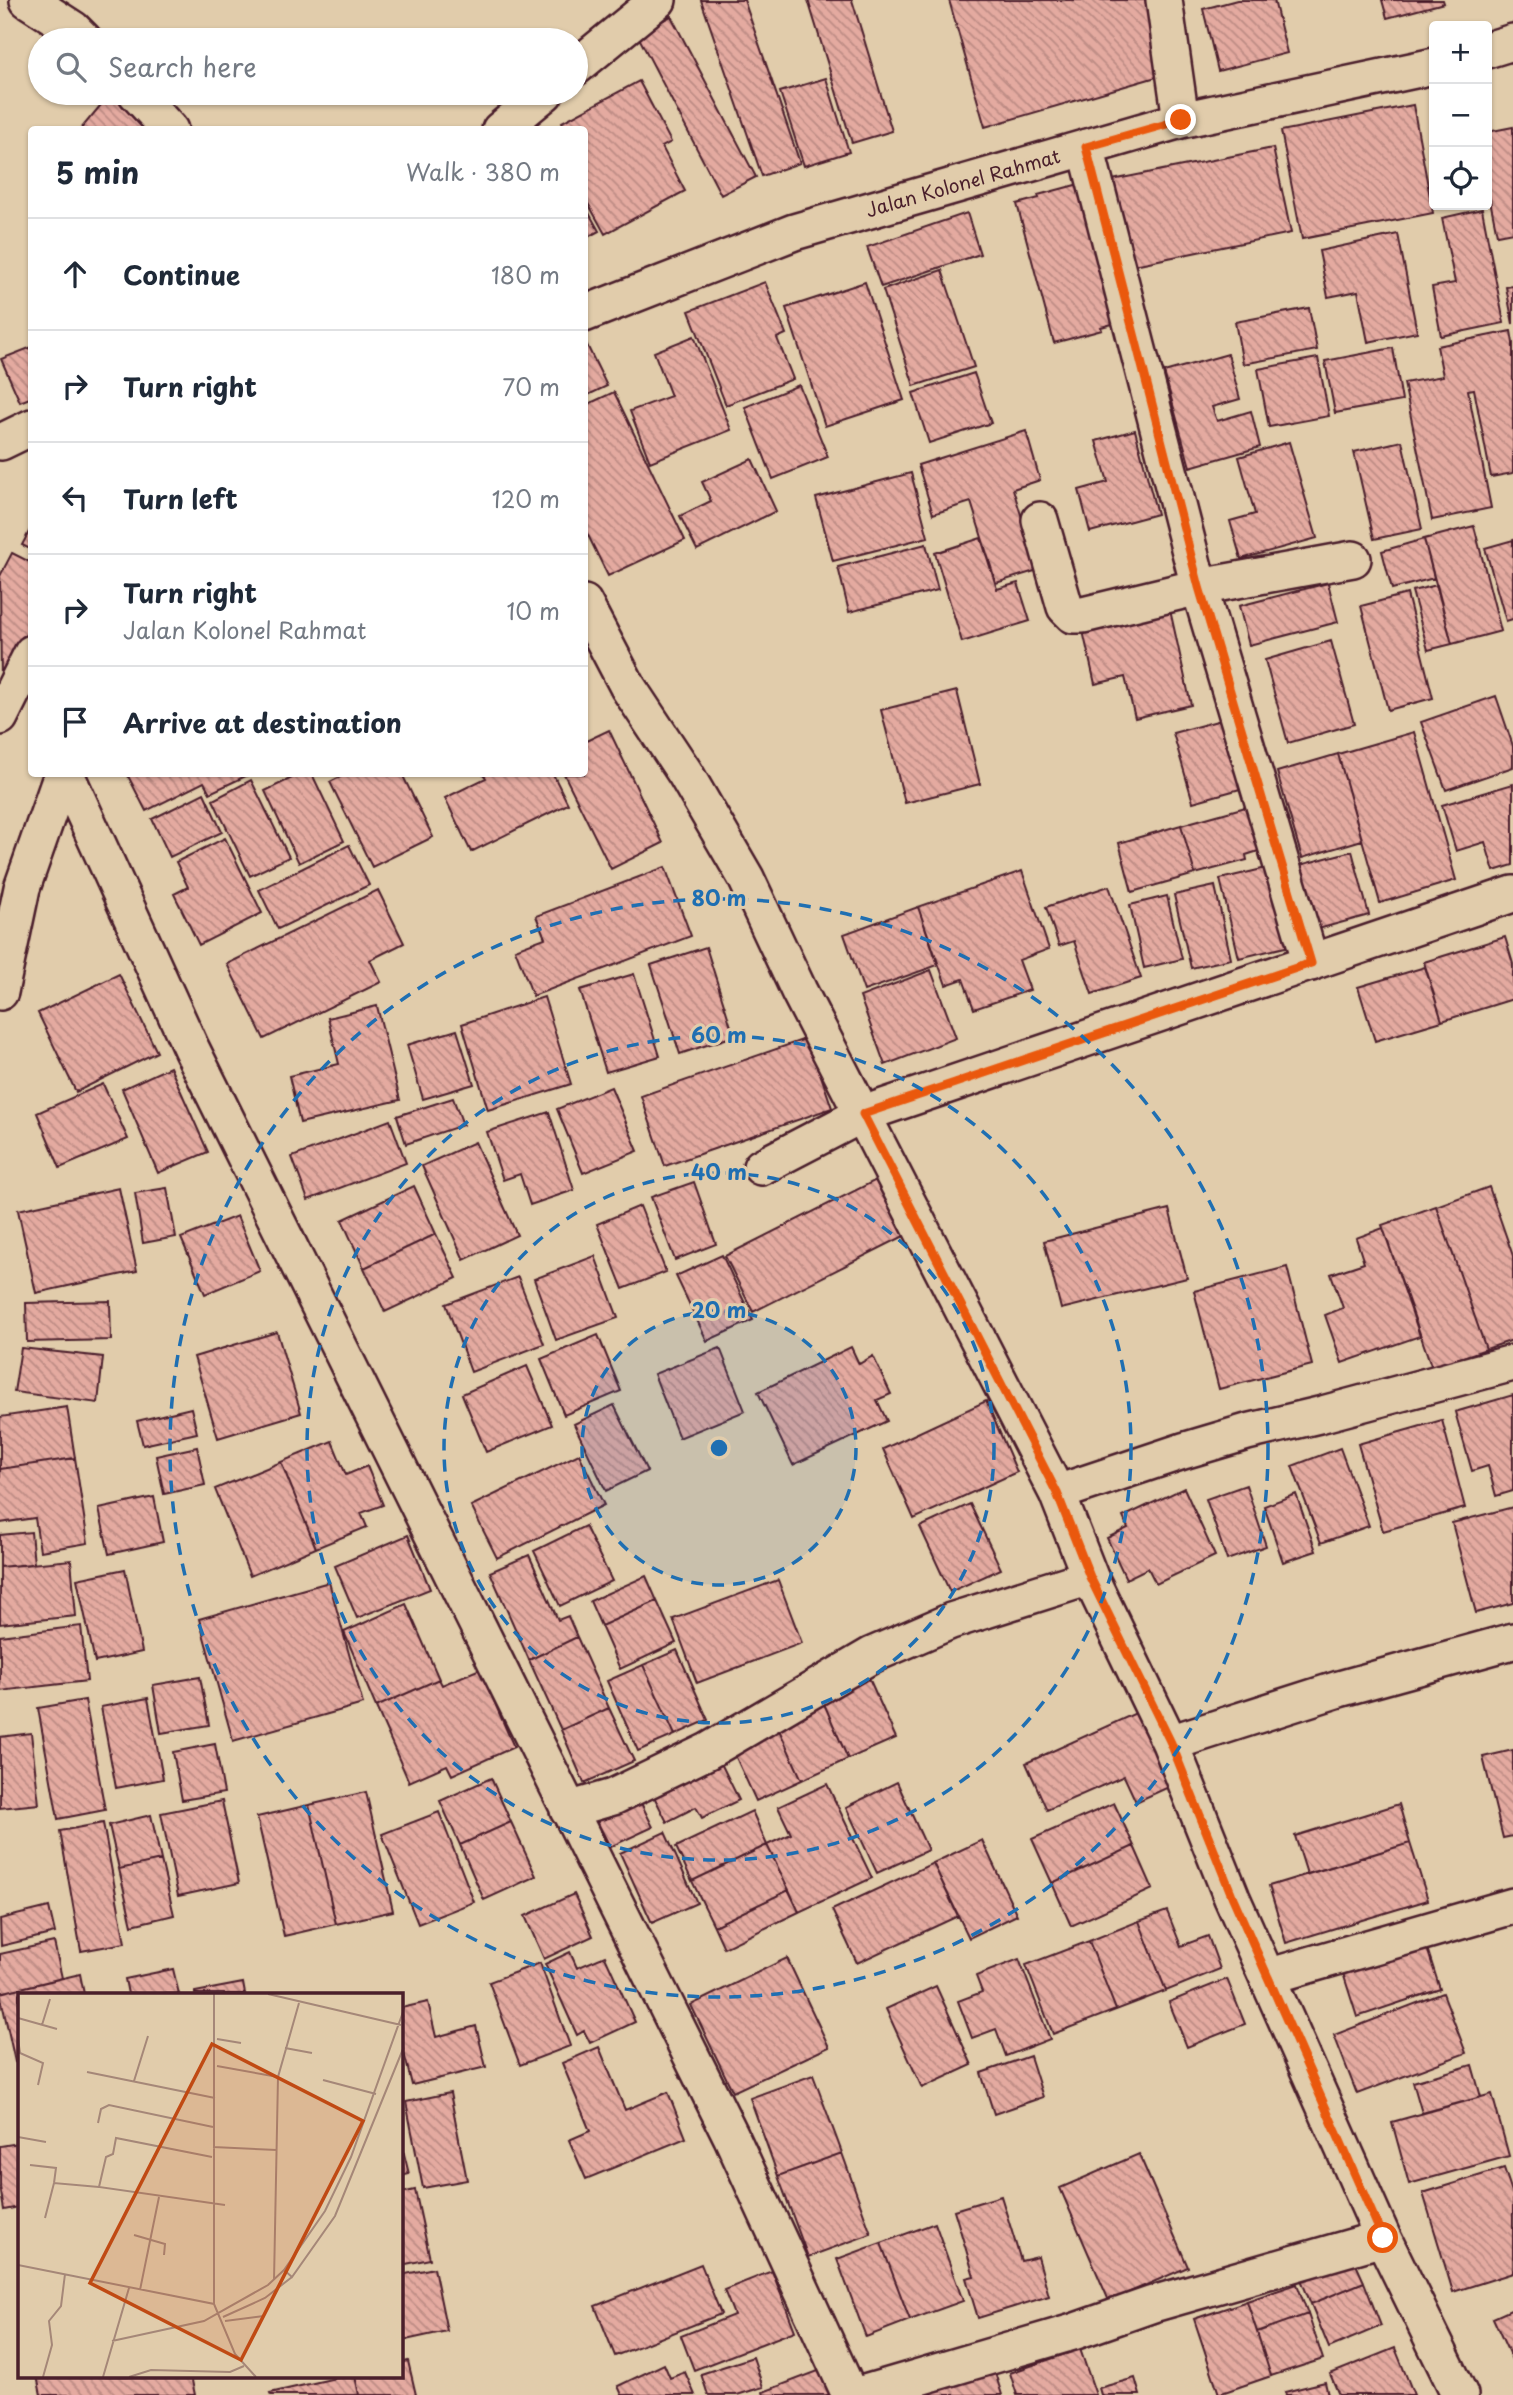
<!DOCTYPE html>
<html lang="en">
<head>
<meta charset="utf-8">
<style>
	:root { --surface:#fff; --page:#f2f2f3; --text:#1f2937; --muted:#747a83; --line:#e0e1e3 }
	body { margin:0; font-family:"Playpen Sans",sans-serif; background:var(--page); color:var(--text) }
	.controls { position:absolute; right:21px; top:21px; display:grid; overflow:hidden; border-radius:7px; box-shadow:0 2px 5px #0004 }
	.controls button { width:63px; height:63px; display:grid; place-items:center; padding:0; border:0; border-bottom:2px solid var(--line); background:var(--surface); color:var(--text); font:35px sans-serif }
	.stop { position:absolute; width:21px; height:21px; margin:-16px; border:5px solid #ea580c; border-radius:50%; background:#fff }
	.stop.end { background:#ea580c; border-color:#fff; box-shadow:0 2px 7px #0008 }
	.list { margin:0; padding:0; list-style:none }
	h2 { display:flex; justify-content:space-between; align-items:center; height:91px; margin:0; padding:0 28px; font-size:30px }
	h2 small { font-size:23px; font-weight:400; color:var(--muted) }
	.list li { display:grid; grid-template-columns:46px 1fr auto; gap:21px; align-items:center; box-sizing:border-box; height:112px; padding:0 28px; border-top:2px solid var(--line) }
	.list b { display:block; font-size:26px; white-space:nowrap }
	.list p { margin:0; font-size:23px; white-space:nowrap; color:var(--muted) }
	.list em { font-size:23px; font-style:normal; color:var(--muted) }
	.icon { flex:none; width:38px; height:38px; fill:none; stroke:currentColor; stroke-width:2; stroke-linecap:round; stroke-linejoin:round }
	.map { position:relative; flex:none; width:1513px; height:2395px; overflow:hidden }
	.search { position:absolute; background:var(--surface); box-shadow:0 2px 5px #0004; left:28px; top:28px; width:560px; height:77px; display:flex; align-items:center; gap:18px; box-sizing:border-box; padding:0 24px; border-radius:38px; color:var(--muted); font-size:26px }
	.panel { position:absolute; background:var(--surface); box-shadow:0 2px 5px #0004; left:28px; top:126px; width:560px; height:651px; border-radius:7px }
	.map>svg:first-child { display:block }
	.building { fill:url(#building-back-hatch); stroke:#4a1f2b; stroke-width:2 }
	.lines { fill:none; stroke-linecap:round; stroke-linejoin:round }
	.street-casing { stroke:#4a1f2b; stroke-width:40 }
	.street { stroke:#e1ccab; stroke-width:35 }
	.route { stroke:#ea580c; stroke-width:9 }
	.ring { fill:none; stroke:#1f6fb2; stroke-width:3.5; stroke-dasharray:12 9 }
	.labels { text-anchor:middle; stroke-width:6; stroke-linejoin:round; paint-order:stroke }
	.street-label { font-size:19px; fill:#4a1f2b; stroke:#e1ccab }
	.inset-road { fill:none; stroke:#a58778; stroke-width:2 }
	.view { fill:#c04a14; fill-opacity:0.15; stroke:#c04a14; stroke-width:3.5 }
	.inset-edge { fill:none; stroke:#4a1f2b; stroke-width:3.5 }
	.centre { fill:#1f6fb2; stroke:#e1ccab; stroke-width:3.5 }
	.ring-label { font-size:21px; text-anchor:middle; font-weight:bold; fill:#1f6fb2; stroke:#e1ccab; stroke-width:6; stroke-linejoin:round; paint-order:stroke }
</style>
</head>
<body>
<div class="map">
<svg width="1513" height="2395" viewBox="0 0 1513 2395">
	<defs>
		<pattern id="building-back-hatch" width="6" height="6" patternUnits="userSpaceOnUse" patternTransform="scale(1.75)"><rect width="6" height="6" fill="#e4aaa0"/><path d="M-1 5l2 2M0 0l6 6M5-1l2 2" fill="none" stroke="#bb8a83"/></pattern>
	</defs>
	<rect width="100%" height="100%" fill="#e1ccab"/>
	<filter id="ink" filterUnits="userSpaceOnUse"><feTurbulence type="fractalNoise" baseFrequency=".0143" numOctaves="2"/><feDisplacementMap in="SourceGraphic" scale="14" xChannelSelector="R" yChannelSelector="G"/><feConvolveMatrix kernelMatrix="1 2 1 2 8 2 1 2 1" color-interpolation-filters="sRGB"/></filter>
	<g filter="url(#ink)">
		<path class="building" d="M701,0H744L800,163L762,176Z
			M808,0H852L892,131L852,143Z
			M949,0H1150L1170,73L985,127Z
			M1237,0H1274L1287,53L1218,71L1203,9Z
			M1382,0H1443L1444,3L1387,18Z
			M671,16L756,177L721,195L637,34Z
			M826,78L849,152L804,166L780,92Z
			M639,81L671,142L662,147L685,191L605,234L584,196V130H565L562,122Z
			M110,94L149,126L146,130H80Z
			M1413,105L1433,213L1302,239L1281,131Z
			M1513,127V232L1497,235L1487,185V132Z
			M1273,148L1291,233L1129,266L1112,180Z
			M1083,183L1120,322L1101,327L1102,330L1054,343L1017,204L1039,198L1038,195Z
			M584,204L599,231L584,239Z
			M1482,209L1504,323L1441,336L1432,287L1455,283L1442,218Z
			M967,213L980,254L881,287L867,247Z
			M1398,234L1417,332L1368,342L1358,291L1328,297L1319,251Z
			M942,270L974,367L914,386L883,290Z
			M765,282L786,334L777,338L793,379L726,405L689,311Z
			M865,282L904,400L825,426L786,308Z
			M1513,286V324L1506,287Z
			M1309,308L1317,350L1243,364L1235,322Z
			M1511,331L1513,343V473L1491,477L1474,389L1468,390L1491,508L1432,520L1404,383L1443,376L1437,346Z
			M694,336L731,430L650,462L630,411L671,396L654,352Z
			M584,339L607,386L584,397Z
			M32,347V397L20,402L1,359Z
			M1393,348L1402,401L1335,413L1325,361Z
			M1228,354L1240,399L1212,407L1217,421L1251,411L1260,447L1190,467L1164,372Z
			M1318,358L1329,416L1269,427L1258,369Z
			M974,373L991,423L929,443L913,393Z
			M799,385L828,457L773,479L745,407Z
			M614,392L685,540L608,576L584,527V406Z
			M1135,430L1157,514L1090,532L1079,490L1108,482L1096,441Z
			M1026,431L1040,480L1013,489L1038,570L996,583L971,502L933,514L918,465Z
			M1402,441L1422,529L1374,539L1354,452Z
			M1289,442L1317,538L1241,559L1230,521L1255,514L1239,457Z
			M752,459L776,511L697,550L680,516L711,501L702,482Z
			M911,473L928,537L833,561L816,498Z
			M32,526V550L22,545Z
			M1474,526L1501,631L1452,644L1424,539Z
			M981,538L997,589L1018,583L1030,621L962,642L935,553Z
			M1424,539L1434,578L1392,589L1382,551Z
			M1513,540V619L1506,621L1485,548Z
			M926,544L938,590L849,612L838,567Z
			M12,553L32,563V628L1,686L0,576Z
			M1328,583L1338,622L1249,645L1239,606Z
			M1437,585L1452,644L1428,650L1412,591Z
			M1407,594L1433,698L1388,710L1361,606Z
			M1170,610L1191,705L1135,718L1125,677L1095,684L1083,631Z
			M1331,641L1354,724L1288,743L1265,660Z
			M957,691L980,784L905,803L881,710Z
			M1496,696L1513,746V767L1446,790L1421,722Z
			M1221,720L1240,789L1193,802L1173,733Z
			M609,730L663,843L611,869L564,774H584V742Z
			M1414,732L1456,880L1380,903L1338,754Z
			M1338,754L1362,840L1302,858L1277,772Z
			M127,774H250L210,793L204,782L146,811Z
			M300,774H312L344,841L299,863L265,791Z
			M346,774H402L433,837L372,867L330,782Z
			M483,774H553L568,804L471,852L445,798L486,778Z
			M251,780L289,857L250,876L213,800Z
			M1513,784V865L1494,871L1485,842L1456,851L1442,805Z
			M204,793L222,832L170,857L152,819Z
			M1260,803L1271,847L1246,855L1247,860L1195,874L1181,825Z
			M1181,825L1195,874L1132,892L1119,843Z
			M225,838L262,913L199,945L174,894L188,887L176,862Z
			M349,845L369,885L278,929L259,890Z
			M1352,851L1369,915L1318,929L1300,865Z
			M1275,866L1294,945L1239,958L1220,879Z
			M665,867L691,936L533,996L515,949L545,938L536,916Z
			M1022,871L1049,949L1019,960L1030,990L974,1009L963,979L946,985L918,907Z
			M1109,886L1141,978L1092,994L1074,941L1059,946L1046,907Z
			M1215,886L1231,959L1191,968L1174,895Z
			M378,890L404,943L370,960L381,982L264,1039L227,964Z
			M1167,896L1182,959L1144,968L1130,905Z
			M918,907L938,965L864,991L844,934Z
			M1505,937L1513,964V999L1442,1021L1424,962Z
			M706,947L734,1036L680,1054L651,965Z
			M1425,967L1442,1021L1375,1041L1358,987Z
			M931,970L956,1038L885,1065L860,997Z
			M119,974L157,1052L76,1092L38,1013Z
			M634,974L660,1056L606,1072L580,990Z
			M544,997L571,1084L488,1110L462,1024Z
			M377,1006L400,1100L300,1123L289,1076L339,1064L328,1018Z
			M457,1030L474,1084L423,1099L407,1045Z
			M808,1038L832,1108L665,1166L641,1096Z
			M170,1067L208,1152L158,1173L122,1089Z
			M103,1084L128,1139L60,1168L37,1113Z
			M611,1087L638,1151L583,1173L557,1109Z
			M453,1098L463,1125L406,1144L397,1116Z
			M549,1112L574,1190L530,1205L520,1174L503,1180L487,1132Z
			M390,1120L406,1163L308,1200L292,1157Z
			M475,1142L517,1235L464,1260L422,1166Z
			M890,1173L918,1229L753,1312L725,1256Z
			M694,1182L716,1244L675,1260L651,1197Z
			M414,1186L436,1234L364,1268L342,1220Z
			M1489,1187L1513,1256V1340L1486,1349L1436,1206Z
			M119,1188L137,1271L36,1293L18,1210Z
			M167,1188L176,1237L143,1243L135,1193Z
			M640,1206L666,1272L623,1289L597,1224Z
			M1436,1206L1486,1349L1432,1368L1382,1225Z
			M1169,1209L1187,1278L1061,1309L1044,1241Z
			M237,1216L260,1271L205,1294L181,1238Z
			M1383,1228L1420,1336L1342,1363L1325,1315L1343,1308L1331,1274L1364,1263L1356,1238Z
			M436,1234L457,1278L385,1312L364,1268Z
			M722,1255L753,1320L707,1341L676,1276Z
			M595,1256L618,1318L556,1340L534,1279Z
			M1287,1267L1312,1365L1219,1389L1194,1291Z
			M518,1277L544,1344L471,1372L446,1304Z
			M110,1301L111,1340L27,1342L26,1303Z
			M277,1332L301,1413L218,1438L194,1357Z
			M598,1335L621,1391L564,1415L541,1359Z
			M851,1347L859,1364L873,1356L891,1394L877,1400L887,1421L793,1465L758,1392Z
			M21,1348L103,1357L98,1403L14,1392Z
			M720,1348L745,1411L679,1438L654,1374Z
			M527,1366L552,1425L486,1452L462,1394Z
			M1513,1395V1491L1496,1496L1488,1466L1472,1471L1455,1412Z
			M986,1401L1017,1472L914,1519L883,1449Z
			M614,1405L647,1471L606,1491L574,1424Z
			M67,1407L75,1458L0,1469V1417Z
			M191,1408L197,1433L143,1445L137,1421Z
			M1442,1420L1465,1508L1383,1531L1358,1444Z
			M332,1441L346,1475L367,1466L383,1505L361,1513L367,1527L316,1548L281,1462Z
			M197,1447L205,1485L164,1494L156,1456Z
			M1340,1448L1369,1526L1321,1543L1292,1466Z
			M579,1454L604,1505L497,1558L471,1506Z
			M75,1458L88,1543L40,1551L35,1518L0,1523V1469Z
			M281,1462L316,1548L250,1576L215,1489Z
			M1246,1485L1266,1546L1227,1560L1206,1499Z
			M1184,1488L1215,1556L1156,1584L1148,1568L1126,1579L1107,1538L1128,1528L1123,1517Z
			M1296,1494L1316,1551L1283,1562L1264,1506Z
			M154,1497L163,1542L109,1554L99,1509Z
			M970,1504L1001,1569L950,1592L920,1527Z
			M1513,1507V1603L1476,1613L1452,1523Z
			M585,1526L612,1581L560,1606L534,1551Z
			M31,1532L34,1564L0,1567V1535Z
			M408,1535L430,1589L357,1618L335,1566Z
			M529,1555L558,1620L568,1616L577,1637L529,1660L490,1572Z
			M71,1560L76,1616L0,1624V1567Z
			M125,1569L142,1652L95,1662L77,1579Z
			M646,1576L657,1601L601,1626L590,1601Z
			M778,1580L802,1643L697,1683L673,1619Z
			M329,1582L363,1704L233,1741L199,1619Z
			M657,1601L676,1643L620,1669L601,1626Z
			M406,1604L439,1679L376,1707L344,1632Z
			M81,1626L87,1681L0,1691V1636Z
			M577,1637L609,1708L561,1730L529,1660Z
			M677,1650L708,1720L675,1735L643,1665Z
			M643,1665L675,1735L638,1751L607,1681Z
			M480,1669L514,1747L452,1775L447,1765L409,1782L376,1707L439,1679L442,1685Z
			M200,1677L209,1725L161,1733L153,1685Z
			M869,1678L896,1738L848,1759L822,1699Z
			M148,1698L163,1779L116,1788L101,1707Z
			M822,1699L848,1759L802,1780L775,1721Z
			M85,1700L105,1810L58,1819L38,1708Z
			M609,1708L634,1761L584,1783L561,1730Z
			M1138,1712L1171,1786L1136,1802L1124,1776L1047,1810L1026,1763Z
			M775,1721L802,1780L756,1801L729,1742Z
			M31,1733L39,1804L0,1808V1737Z
			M215,1744L224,1793L182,1800L173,1752Z
			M1513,1750V1836L1503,1838L1483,1757Z
			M715,1751L739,1800L702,1818L696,1807L667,1822L648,1785Z
			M491,1778L511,1822L460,1845L440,1801Z
			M897,1782L928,1850L877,1873L846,1807Z
			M827,1784L872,1878L799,1912L767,1845L791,1834L778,1807Z
			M366,1792L393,1911L336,1924L309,1805Z
			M638,1797L653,1827L610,1847L595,1817Z
			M222,1801L239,1883L178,1896L161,1813Z
			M1114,1803L1134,1846L1052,1883L1032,1839Z
			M1399,1804L1410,1843L1307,1874L1295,1836Z
			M309,1805L336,1924L284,1936L257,1817Z
			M752,1811L767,1845L692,1881L676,1847Z
			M439,1812L474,1902L418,1924L382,1834Z
			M151,1815L161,1860L119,1869L109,1825Z
			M511,1822L536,1876L484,1900L460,1845Z
			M103,1823L125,1943L81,1951L60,1831Z
			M665,1832L697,1903L652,1923L620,1853Z
			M982,1840L1017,1915L969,1938L933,1863Z
			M1410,1843L1428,1900L1286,1943L1269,1886Z
			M767,1845L789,1890L714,1926L692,1881Z
			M1134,1846L1153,1889L1071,1926L1052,1883Z
			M161,1860L174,1915L132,1925L119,1869Z
			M933,1863L958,1916L857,1963L832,1910Z
			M789,1890L799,1912L724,1948L714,1926Z
			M574,1894L593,1936L544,1959L525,1916Z
			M49,1907L55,1933L1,1946L0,1919Z
			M1167,1911L1181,1946L1208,1936L1220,1969L1166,1991L1139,1921Z
			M1139,1921L1166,1991L1116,2010L1089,1941Z
			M1089,1941L1116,2010L1053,2034L1026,1965Z
			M54,1942L62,1978L0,1993V1954Z
			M1426,1945L1440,1989L1357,2017L1343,1973Z
			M570,1952L577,1968L605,1956L635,2022L590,2043L584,2031L577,2035L545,1964Z
			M787,1958L829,2047L733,2092L691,2005Z
			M1019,1959L1050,2039L1006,2056L996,2029L972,2038L958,2001L982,1992L976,1976Z
			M540,1963L570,2046L520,2065L489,1982Z
			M173,1969L179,1994H128L125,1979Z
			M80,1974L84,1994H19V2061L15,2062L0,1993Z
			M1227,1979L1245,2024L1187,2047L1169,2002Z
			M243,1983L245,1994H195V1992Z
			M936,1986L972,2065L922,2088L886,2009Z
			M1443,1993L1466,2053L1357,2094L1334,2035Z
			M428,2002L436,2037L476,2026L486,2067L412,2085L401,2041V2008Z
			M599,2047L625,2110L668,2092L686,2138L586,2179L569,2140L590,2131L562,2063Z
			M1030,2056L1043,2097L994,2114L981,2073Z
			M1472,2065L1481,2097L1422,2113L1413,2082Z
			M813,2075L842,2153L778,2176L750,2098Z
			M450,2093L467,2180L423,2188L406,2102Z
			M1492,2094L1509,2156L1409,2184L1392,2122Z
			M401,2142L409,2174L401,2176Z
			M19,2143V2207L4,2210L0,2187V2146Z
			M842,2153L871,2234L808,2257L778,2176Z
			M1139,2154L1188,2267L1109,2301L1060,2188Z
			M1504,2168L1513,2195V2273L1453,2292L1423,2193Z
			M415,2190L430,2259L401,2265V2193Z
			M1001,2196L1021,2261L1038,2257L1049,2296L978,2318L966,2278L974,2276L954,2210Z
			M935,2223L963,2301L910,2320L881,2243Z
			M881,2243L910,2320L866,2337L837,2259Z
			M1350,2251L1364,2282L1311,2304L1298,2272Z
			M701,2264L721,2314L615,2356L595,2306Z
			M434,2268L447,2331L401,2341V2275Z
			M772,2271L795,2331L694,2370L681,2336L734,2315L724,2290Z
			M1364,2282L1381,2326L1329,2348L1311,2304Z
			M1297,2284L1308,2314L1257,2332L1247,2301Z
			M1247,2301L1271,2376L1219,2394L1194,2319Z
			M1513,2309V2362L1493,2318Z
			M1308,2314L1323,2359L1271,2376L1257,2332Z
			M1395,2348L1414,2395H1339L1330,2374Z
			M1080,2349L1096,2395H1017L1010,2373Z
			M753,2357L763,2387L737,2395H708L701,2374Z
			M991,2360L1002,2395H919Z
			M408,2361L416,2395H359L355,2376H401V2363Z
			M664,2364L670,2378L685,2372L695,2395H622L618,2386Z
			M826,2368L836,2395H764L763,2392Z
			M37,2376H191L195,2395H41Z
			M344,2376H355L359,2395H271L270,2393Z
			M1135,2378L1140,2395H1101L1099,2388Z
			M1325,2382L1328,2395H1286L1285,2392Z"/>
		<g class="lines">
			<defs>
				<path id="street" d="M28,0L73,29L84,40
					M1164,0L1181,120
					M1487,50L1513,42
					M576,67L658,0
					M136,93L170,130
					M500,130L545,93
					M1086,147L1199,587L1311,963
					M584,314L794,232L1181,120L1434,66
					M1,442L32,427
					M1040,520L1065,607L1073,615H1083L1199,587L1353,559
					M584,603L628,687L685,773L746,878L799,991L1057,1493L1090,1577L1170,1743L1232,1898L1383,2238L1460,2395
					M0,717L32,653
					M66,774L191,1048L731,2136L850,2395
					M0,992L22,888L62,774
					M761,1167L863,1114L1513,894
					M1057,1493L1183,1451L1247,1432L1319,1415L1513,1363
					M1170,1743L1339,1689L1513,1641
					M568,1810L613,1797L708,1751L872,1655L951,1621L1090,1577
					M1267,1977L1513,1906
					M858,2395L1073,2332L1153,2304L1383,2238"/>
			</defs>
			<use href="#street" class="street-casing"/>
			<use href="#street" class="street"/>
		</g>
	</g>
	<g class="lines" filter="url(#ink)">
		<path class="route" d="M1181,120L1086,147L1199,587L1311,963L863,1114L1057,1493L1090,1577L1171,1743L1233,1898L1383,2238"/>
	</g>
	<circle cx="719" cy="1448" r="137" fill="#1f6fb2" fill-opacity=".12"/>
	<g class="ring">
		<circle cx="719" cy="1448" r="137"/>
		<circle cx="719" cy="1448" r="275"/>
		<circle cx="719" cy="1448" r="412"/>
		<circle cx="719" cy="1448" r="549"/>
	</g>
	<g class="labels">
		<g class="street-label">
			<text transform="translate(963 183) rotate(-16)" y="7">Jalan Kolonel Rahmat</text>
		</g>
	</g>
	<g transform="translate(18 1993)">
		<rect width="385" height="385" fill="#e1ccab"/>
		<path class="inset-road" d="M250,1L383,32M0,25L39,36M24,32L32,6M0,46L2,60L25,70L20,92M199,46L223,50M267,55L294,60M199,73L260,84M69,79L197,105M305,87L358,101M116,88L130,43M80,130L83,116L91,112L195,134M0,144L28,149M195,154L259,157M194,164L98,145L95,161L88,164L81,194L207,212M12,172L38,175L36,190M27,225L36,190L81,194M116,242L147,251L146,262M0,272L196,311L217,361L238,384M266,277L274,284L317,223L385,56M256,287L260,84L281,10M122,297L141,204M196,311V1M205,324L247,305L274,284M207,328L246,323M94,348L186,328L250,292L266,277L307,218L333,164L385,19M25,384L34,352L31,328L43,313L47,281M85,384L111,295M111,384L133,377L212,379L226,373"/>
		<path class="view" d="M194,51L345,128L223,367L72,290Z"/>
		<rect width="385" height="385" class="inset-edge"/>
	</g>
	<circle cx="719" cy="1448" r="10" class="centre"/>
	<g class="ring-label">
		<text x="719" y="906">80 m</text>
		<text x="719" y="1043">60 m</text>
		<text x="719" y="1180">40 m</text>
		<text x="719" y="1318">20 m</text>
	</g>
</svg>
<div class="controls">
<button>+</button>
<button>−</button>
<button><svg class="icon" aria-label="locate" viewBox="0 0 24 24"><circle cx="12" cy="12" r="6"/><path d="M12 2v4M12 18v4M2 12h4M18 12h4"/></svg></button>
</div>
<div class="stop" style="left:1383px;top:2238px"></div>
<div class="stop end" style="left:1181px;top:120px"></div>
<div class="search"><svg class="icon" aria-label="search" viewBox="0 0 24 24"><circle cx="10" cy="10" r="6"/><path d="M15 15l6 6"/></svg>Search here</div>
<section class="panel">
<h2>5 min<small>Walk · 380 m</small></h2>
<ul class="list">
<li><svg class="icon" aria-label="ahead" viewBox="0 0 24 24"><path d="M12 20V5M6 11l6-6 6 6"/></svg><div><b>Continue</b></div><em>180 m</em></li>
<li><svg class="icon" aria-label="right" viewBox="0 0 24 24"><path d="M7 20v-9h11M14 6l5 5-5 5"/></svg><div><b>Turn right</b></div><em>70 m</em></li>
<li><svg class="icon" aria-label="left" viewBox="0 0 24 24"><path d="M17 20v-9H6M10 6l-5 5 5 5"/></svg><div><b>Turn left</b></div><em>120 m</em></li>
<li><svg class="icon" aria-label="right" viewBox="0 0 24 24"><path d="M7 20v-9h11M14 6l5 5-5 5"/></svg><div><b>Turn right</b><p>Jalan Kolonel Rahmat</p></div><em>10 m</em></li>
<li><svg class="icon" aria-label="arrive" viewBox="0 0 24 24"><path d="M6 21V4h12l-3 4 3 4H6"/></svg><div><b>Arrive at destination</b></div></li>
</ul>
</section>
</div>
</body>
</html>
